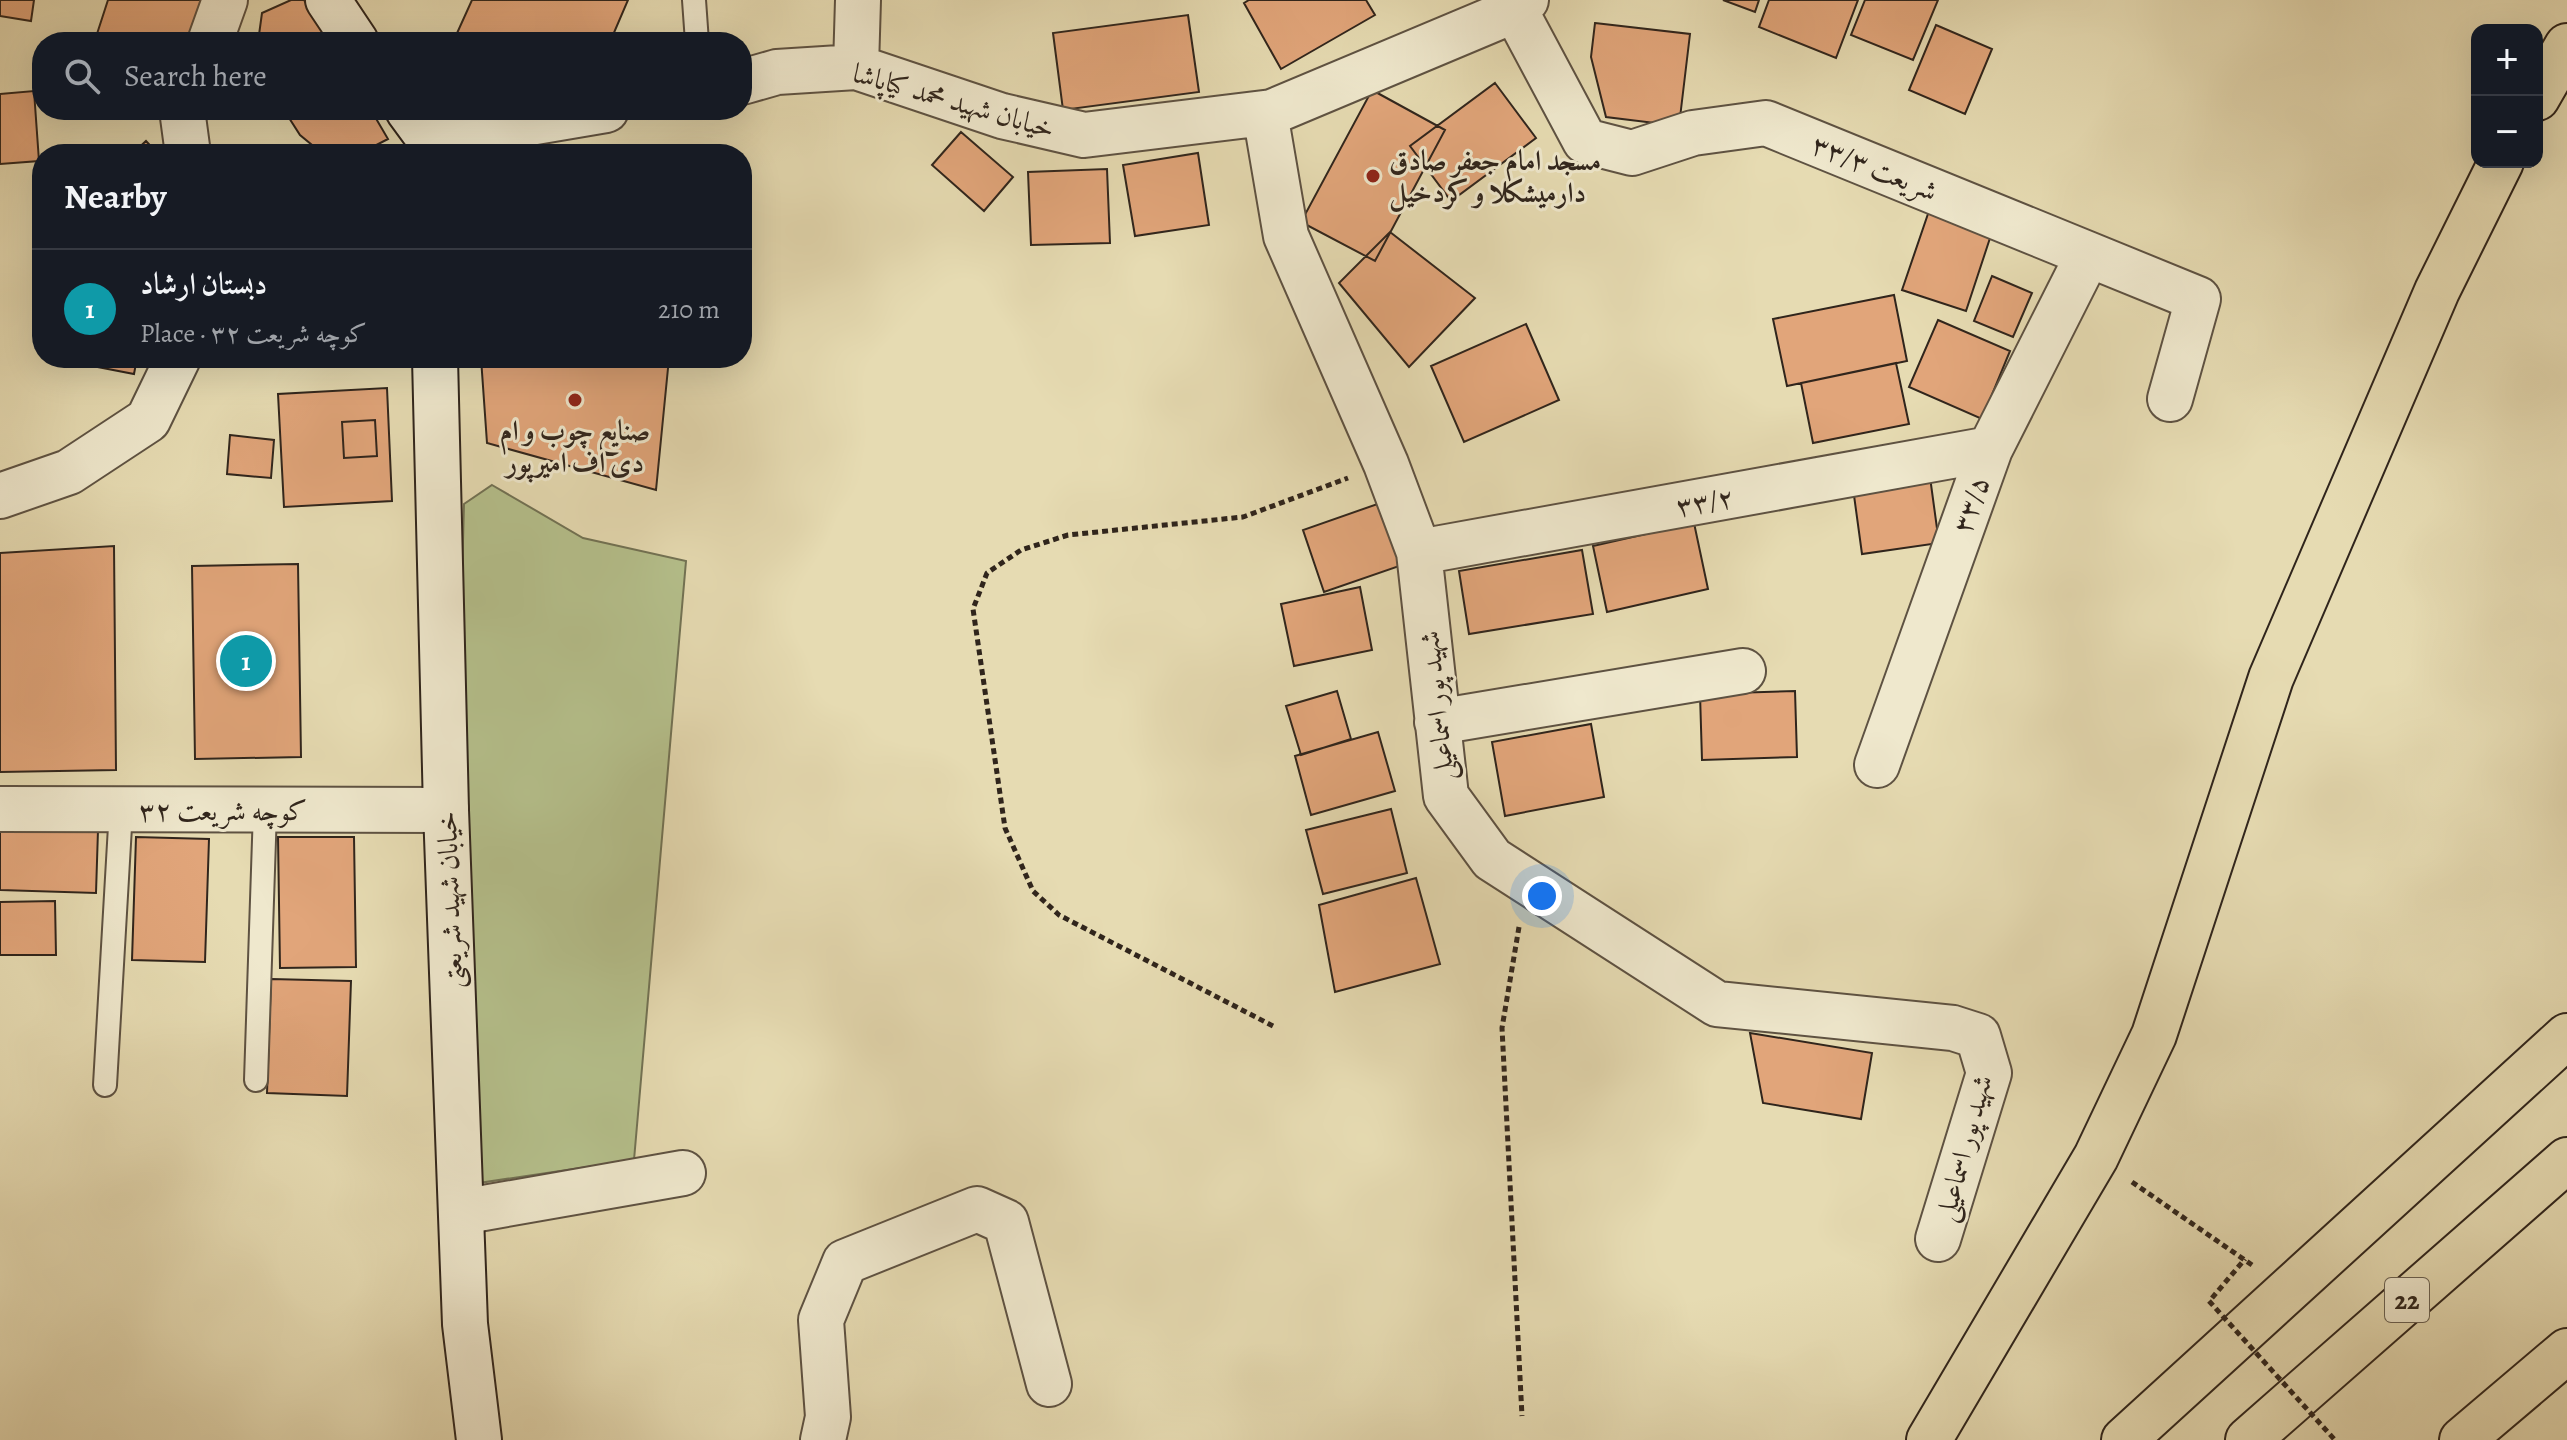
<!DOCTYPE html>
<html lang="en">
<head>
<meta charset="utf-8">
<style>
	:root { --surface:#171b24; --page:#20242c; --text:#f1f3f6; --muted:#9ea1a6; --line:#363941; --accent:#8c9099 }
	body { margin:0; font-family:Alegreya,Amiri,serif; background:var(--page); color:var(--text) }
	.controls { position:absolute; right:24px; top:24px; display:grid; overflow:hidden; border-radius:16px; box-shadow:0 8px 32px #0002 }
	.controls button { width:72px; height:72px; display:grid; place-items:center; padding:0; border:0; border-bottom:2px solid var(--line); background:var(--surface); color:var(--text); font:40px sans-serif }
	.you { position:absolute; left:1542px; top:896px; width:28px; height:28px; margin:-20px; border:6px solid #fff; border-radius:50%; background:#1a73e8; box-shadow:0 0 0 12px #1a73e833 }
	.badge { display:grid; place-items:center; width:52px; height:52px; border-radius:50%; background:var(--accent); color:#fff; font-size:26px; font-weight:700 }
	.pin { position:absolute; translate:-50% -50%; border:4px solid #fff; box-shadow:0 2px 8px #0006 }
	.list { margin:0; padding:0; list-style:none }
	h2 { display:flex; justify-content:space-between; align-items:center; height:104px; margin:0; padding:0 32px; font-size:34px }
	h2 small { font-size:26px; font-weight:400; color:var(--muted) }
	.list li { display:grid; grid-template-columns:52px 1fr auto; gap:24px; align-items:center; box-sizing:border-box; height:120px; padding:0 32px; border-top:2px solid var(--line) }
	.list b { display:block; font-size:30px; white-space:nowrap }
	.list p { margin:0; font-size:26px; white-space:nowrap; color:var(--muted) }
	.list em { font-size:26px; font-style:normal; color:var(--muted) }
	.icon { flex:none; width:44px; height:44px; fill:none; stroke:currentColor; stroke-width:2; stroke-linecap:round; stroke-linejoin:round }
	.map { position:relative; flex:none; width:2567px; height:1440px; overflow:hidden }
	.search { position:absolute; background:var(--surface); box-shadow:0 8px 32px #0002; left:32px; top:32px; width:720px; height:88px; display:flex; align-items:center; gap:20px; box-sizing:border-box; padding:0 28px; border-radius:32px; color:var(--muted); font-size:30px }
	.panel { position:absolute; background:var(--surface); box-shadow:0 8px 32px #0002; left:32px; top:144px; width:720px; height:224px; border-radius:32px }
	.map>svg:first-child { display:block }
	.green { fill:#b5c08c; stroke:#727254; stroke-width:2 }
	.building { fill:#e1a57a; stroke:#30251c; stroke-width:2 }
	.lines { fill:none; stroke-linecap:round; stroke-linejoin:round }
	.lane-casing { stroke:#5e5242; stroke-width:26 }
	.street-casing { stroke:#5e5242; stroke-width:48 }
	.secondary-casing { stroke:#30251c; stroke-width:48 }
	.highway-casing { stroke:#30251c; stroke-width:48 }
	.path { stroke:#30251c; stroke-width:5; stroke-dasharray:6 4; stroke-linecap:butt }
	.lane { stroke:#efe8cd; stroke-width:22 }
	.street { stroke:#efe8cd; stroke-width:44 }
	.secondary { stroke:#efe8cd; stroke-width:44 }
	.highway { stroke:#e6dbb2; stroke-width:44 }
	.path-bridge { stroke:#30251c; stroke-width:5; stroke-dasharray:6 4; stroke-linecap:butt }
	.poi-dot { fill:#8f2418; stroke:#efe8cd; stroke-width:3 }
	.labels { text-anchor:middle; stroke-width:6; stroke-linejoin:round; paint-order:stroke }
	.shield { fill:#efe8cd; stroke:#696051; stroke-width:2 }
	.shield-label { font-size:26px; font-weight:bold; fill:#30251c }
	.street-label { font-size:28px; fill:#30251c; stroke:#efe8cd }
	.poi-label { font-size:28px; font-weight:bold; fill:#30251c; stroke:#efe8cd; text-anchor:start }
</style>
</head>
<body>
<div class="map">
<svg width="2567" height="1440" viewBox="0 0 2567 1440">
	<rect width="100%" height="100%" fill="#e6dbb2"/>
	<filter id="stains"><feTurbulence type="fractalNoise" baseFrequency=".0025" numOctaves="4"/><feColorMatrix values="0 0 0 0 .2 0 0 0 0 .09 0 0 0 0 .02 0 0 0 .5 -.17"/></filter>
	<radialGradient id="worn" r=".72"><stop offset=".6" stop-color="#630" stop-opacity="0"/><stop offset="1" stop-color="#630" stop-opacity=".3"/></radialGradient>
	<path class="green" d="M492,485L583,538L686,561L634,1160L472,1184L458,726L464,504Z"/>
	<path class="building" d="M0,0H34L31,21L0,16Z
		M108,0H206L193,42H102L95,40Z
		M291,0H304L329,42H258L262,13Z
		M472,0H628L610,42H453Z
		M1249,0H1366L1375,15L1281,69L1244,3Z
		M1723,0H1759L1755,12Z
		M1769,0H1858L1836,58L1759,27Z
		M1865,0H1938L1913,60L1851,35Z
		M1188,15L1199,92L1063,110L1053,33Z
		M1595,23L1690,34L1679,126L1606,117L1591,57Z
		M1936,25L1992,49L1965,114L1909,90Z
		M1495,83L1536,138L1451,201L1410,146Z
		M1372,90L1445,130L1375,261L1301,222Z
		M34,91L39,161L0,164V94Z
		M284,110H371L388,139L359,154H323L300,135Z
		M961,132L1013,177L984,211L932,165Z
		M146,141L158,154H132Z
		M1198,153L1209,225L1135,236L1123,165Z
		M1107,169L1110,243L1031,245L1028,172Z
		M1930,208L1993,229L1966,311L1902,290Z
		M1390,232L1475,298L1409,367L1339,283Z
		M1992,276L2032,293L2013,337L1974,321Z
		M1894,295L1907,361L1787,386L1773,319Z
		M1938,320L2010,351L1982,419L1909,387Z
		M1526,324L1559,400L1464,442L1431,366Z
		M51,358H137L134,374Z
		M481,358H669L656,490L487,443Z
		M1896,363L1909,424L1813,443L1801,383Z
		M387,388L392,501L284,507L278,394Z
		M375,420L377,456L344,458L342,422Z
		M230,435L274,440L271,478L227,474Z
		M1930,477L1939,543L1862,554L1853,488Z
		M1389,500L1411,562L1324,592L1303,530Z
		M1694,523L1708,589L1607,612L1593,546Z
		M114,546L116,770L0,772V553Z
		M1582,550L1593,614L1469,634L1459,571Z
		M298,564L301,757L195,759L192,566Z
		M1360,587L1372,650L1294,666L1281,604Z
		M1337,691L1351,739L1301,755L1286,706Z
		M1795,691L1797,757L1702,760L1700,694Z
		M1591,724L1604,797L1505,816L1492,742Z
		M1378,732L1395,791L1311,815L1295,756Z
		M1391,809L1407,873L1323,894L1306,830Z
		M0,827L98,830L96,893L0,890Z
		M136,837L209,839L205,962L132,960Z
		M278,837H354L356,967L280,968Z
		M1416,878L1440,964L1335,992L1319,905Z
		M55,901L56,955H0V902Z
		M271,979L351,981L347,1096L267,1093Z
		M1750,1033L1872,1053L1861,1119L1763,1103Z"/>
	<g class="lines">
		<defs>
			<path id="lane" d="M694,0L697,42
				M256,1080L265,810
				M105,1085L121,809"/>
			<path id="street" d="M1515,10L1585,141L1632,153L1693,133L1766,123L2198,299L2170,399
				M210,42L225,0
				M856,67L858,0
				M742,82L777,72L856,67L1002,116L1084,135L1272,112L1515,10L1526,0
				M186,110L183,117L188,154
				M1265,113L1286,236L1386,464L1419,552L1446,796L1492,859L1717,1004L1953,1028L1978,1036L1989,1073L1938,1239
				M430,140L606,110
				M0,496L69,472L148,420L178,358
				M1419,552L1990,449
				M1437,722L1743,671
				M1877,765L1990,449L2088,255
				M0,809L446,810
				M461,1212L683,1173
				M823,1440L828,1417L821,1320L845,1262L977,1209L1006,1222L1049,1384"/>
			<path id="secondary" d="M328,0L356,42
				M408,110L430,140L431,154
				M435,358L446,810L465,1324L479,1440"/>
			<path id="highway" d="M2537,98L2567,46
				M1929,1440L2096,1157L2154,1035L2271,678L2437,291L2501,162
				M2124,1440L2567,1036
				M2248,1440L2567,1160
				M2462,1440L2567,1351"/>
		</defs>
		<use href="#lane" class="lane-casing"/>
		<use href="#street" class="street-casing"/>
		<use href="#secondary" class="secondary-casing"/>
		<use href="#highway" class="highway-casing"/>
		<path class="path" d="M1519,927L1502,1028L1522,1416
			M1273,1026L1059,915L1033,891L1005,828L973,609L987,573L1021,550L1068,535L1243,517L1348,478
			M2132,1182L2252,1265
			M2212,1298L2245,1259"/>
		<use href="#lane" class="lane"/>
		<use href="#street" class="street"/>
		<use href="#secondary" class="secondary"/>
		<use href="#highway" class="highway"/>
		<path class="path-bridge" d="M2209,1301L2335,1440"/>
	</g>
	<g class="poi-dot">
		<circle cx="1373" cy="176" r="8"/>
		<circle cx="575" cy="400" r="8"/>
	</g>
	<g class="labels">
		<rect class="shield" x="2385" y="1278" width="44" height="44" rx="6"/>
		<g class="shield-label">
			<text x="2407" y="1309">22</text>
		</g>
		<g class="street-label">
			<text transform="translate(954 100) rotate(16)" y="10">خیابان شهید محمد کیاپاشا</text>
			<text transform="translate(1875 167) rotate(22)" y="10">شریعت ۳۳/۳</text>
			<text transform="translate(1705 501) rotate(-10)" y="10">۳۳/۲</text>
			<text transform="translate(1970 504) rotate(-70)" y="10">۳۳/۵</text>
			<text transform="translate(1436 706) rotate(-96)" y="10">شهید پور اسماعیلی</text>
			<text x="223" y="820">کوچه شریعت ۳۲</text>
			<text transform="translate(449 900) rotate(-92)" y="10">خیابان شهید شریعتی</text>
			<text transform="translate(1963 1148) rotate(-75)" y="10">شهید پور اسماعیلی</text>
		</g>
		<g class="poi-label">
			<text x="1389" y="170">مسجد امام جعفر صادق<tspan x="1389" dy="32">دارمیشکلا و کردخیل</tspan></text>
			<text x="575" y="440" text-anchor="middle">صنایع چوب و ام<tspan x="575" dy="32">دی اف امیرپور</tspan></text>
		</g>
	</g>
	<rect width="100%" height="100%" filter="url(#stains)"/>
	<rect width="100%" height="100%" fill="url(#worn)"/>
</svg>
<div class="controls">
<button>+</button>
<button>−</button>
</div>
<div class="you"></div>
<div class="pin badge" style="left:246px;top:661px;background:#0f9aa8">1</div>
<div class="search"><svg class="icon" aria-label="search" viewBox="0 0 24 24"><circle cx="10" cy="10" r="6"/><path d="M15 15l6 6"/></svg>Search here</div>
<section class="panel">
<h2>Nearby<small></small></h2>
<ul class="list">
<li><span class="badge" style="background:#0f9aa8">1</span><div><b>دبستان ارشاد</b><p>Place · کوچه شریعت ۳۲</p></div><em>210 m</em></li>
</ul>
</section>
</div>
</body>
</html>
